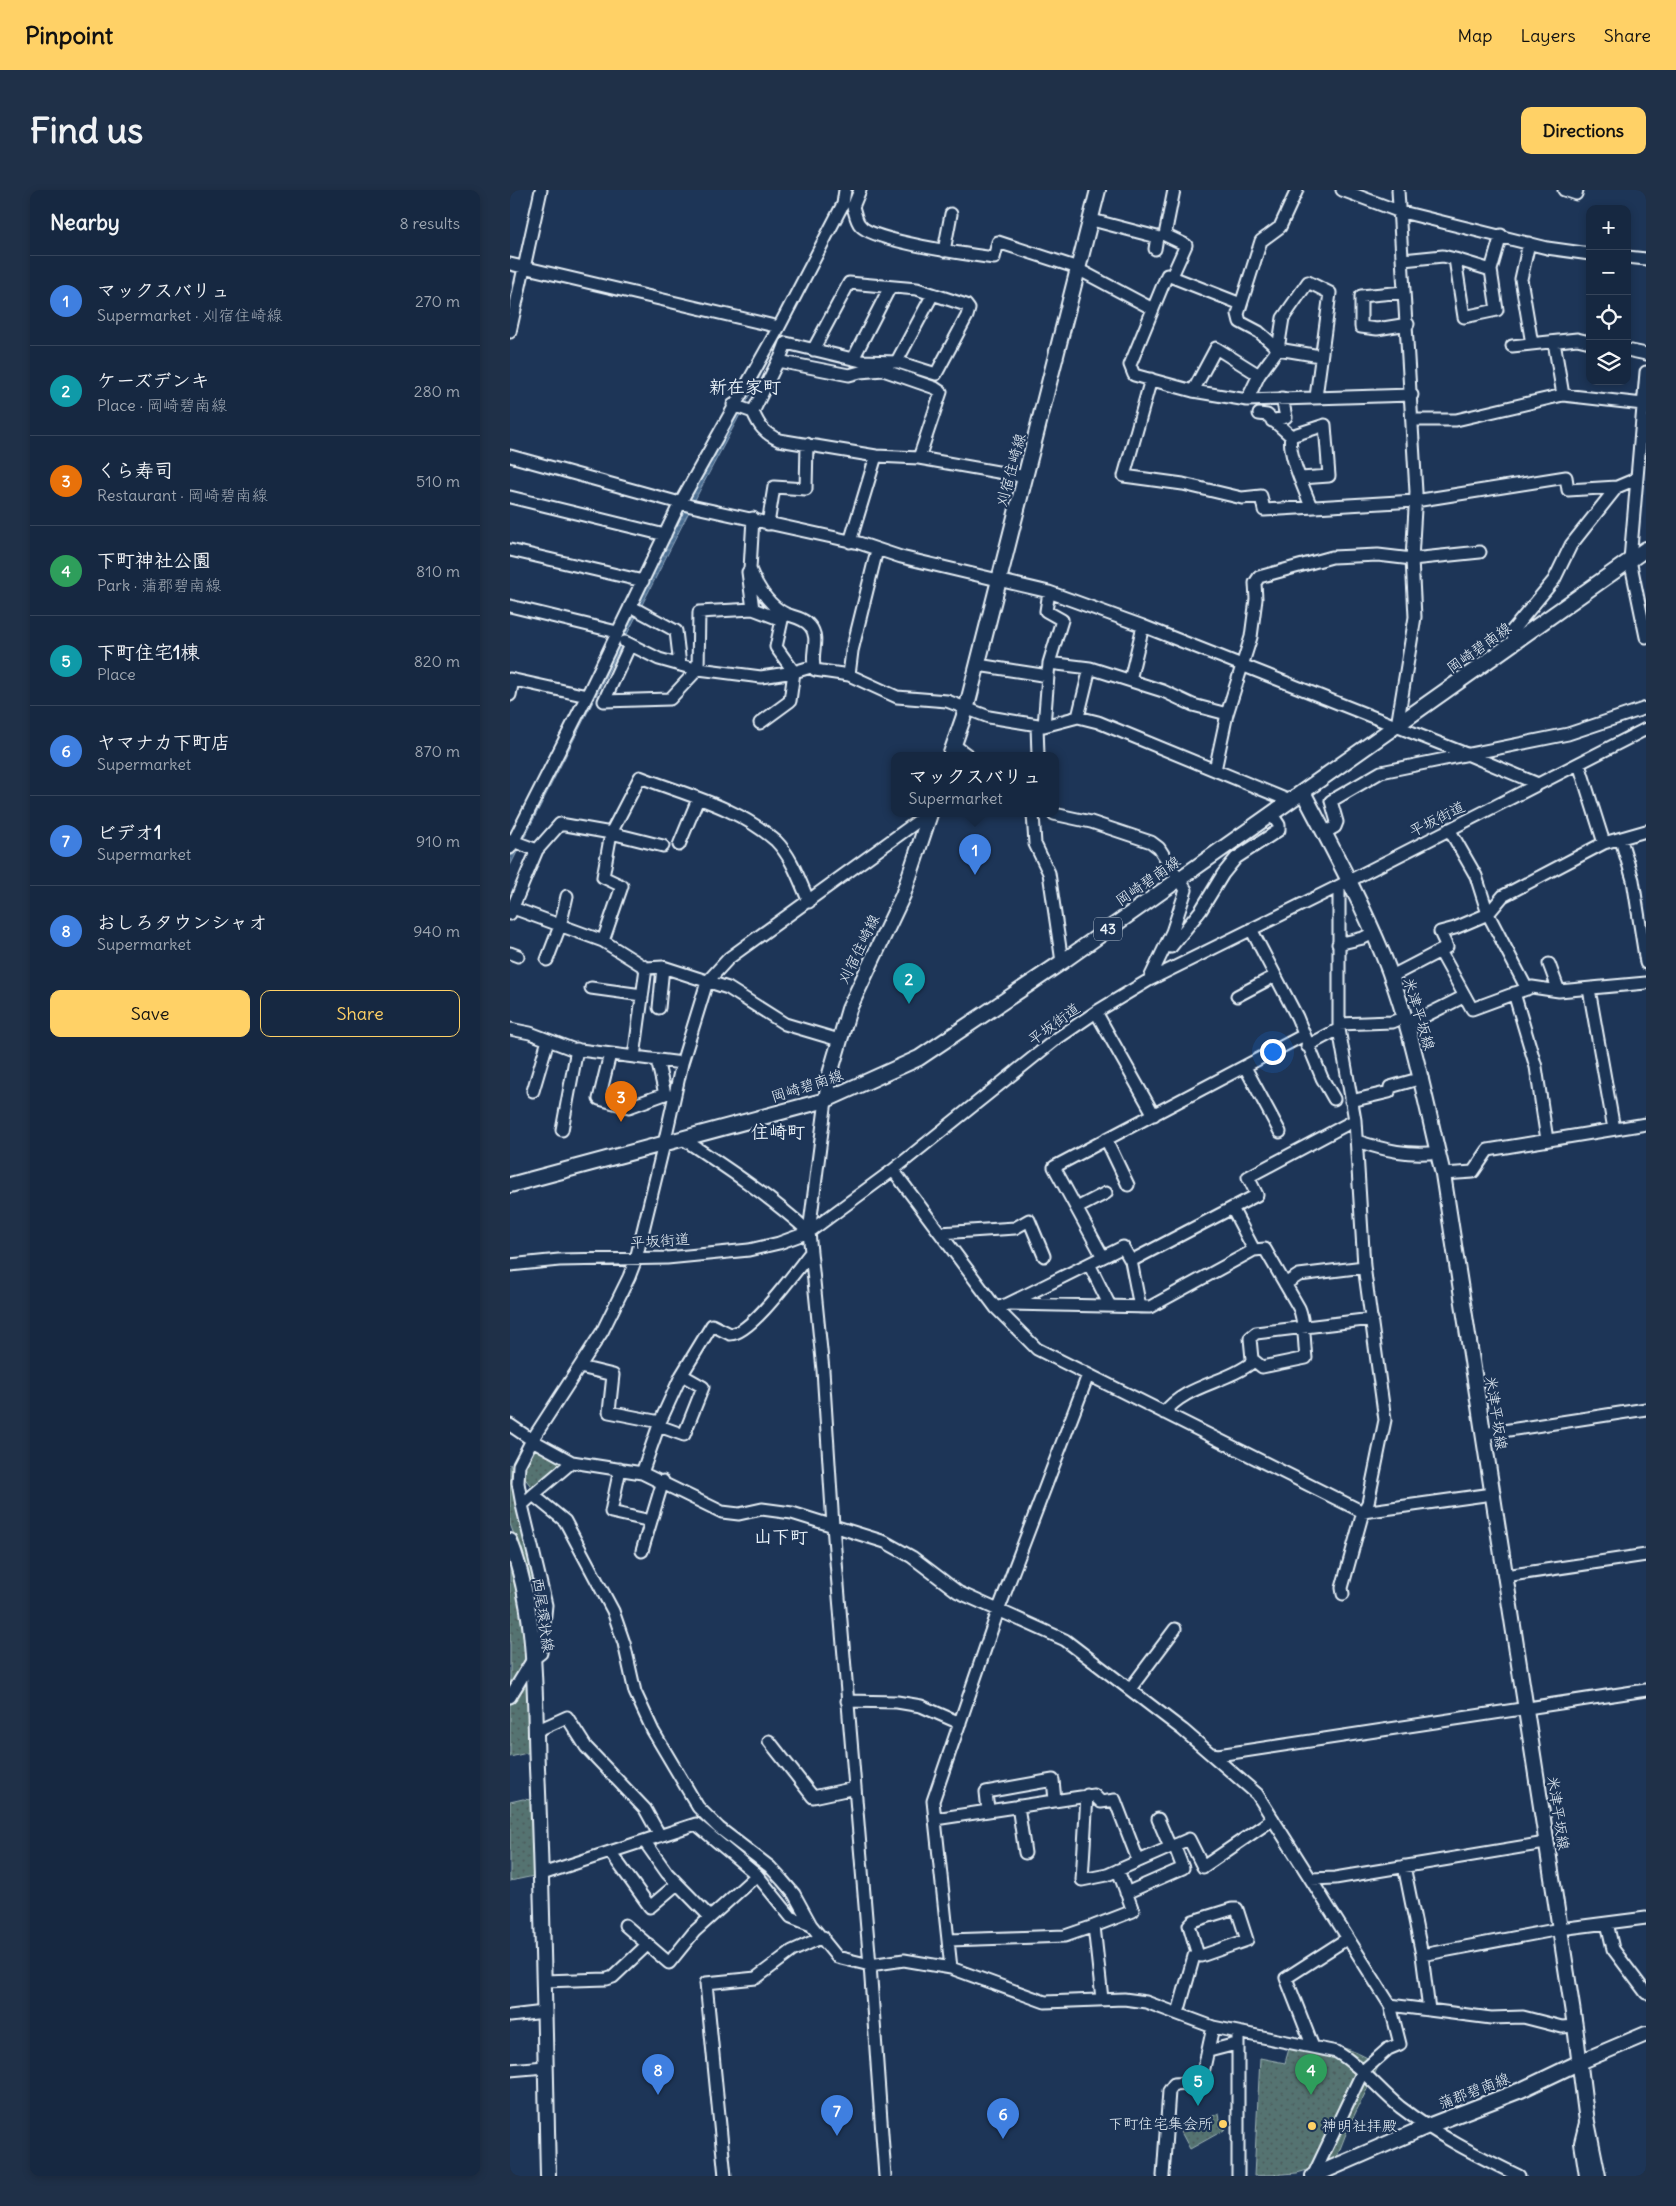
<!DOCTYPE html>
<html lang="en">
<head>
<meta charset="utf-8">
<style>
	:root { --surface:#162841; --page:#1f3048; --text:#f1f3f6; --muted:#9ea6b1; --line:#35445a; --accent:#ffd166 }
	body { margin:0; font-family:Delius,"Klee One",sans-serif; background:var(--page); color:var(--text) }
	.controls { position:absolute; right:15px; top:15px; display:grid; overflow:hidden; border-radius:10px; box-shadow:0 2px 8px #0003 }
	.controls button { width:45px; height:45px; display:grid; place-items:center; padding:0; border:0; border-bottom:1px solid var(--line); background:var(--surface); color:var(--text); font:25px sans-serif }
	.you { position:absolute; left:762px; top:861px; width:18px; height:18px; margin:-12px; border:4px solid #fff; border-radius:50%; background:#1a73e8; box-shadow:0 0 0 8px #1a73e833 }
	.badge { display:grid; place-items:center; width:32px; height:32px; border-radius:50%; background:var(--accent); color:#fff; font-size:16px; font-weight:700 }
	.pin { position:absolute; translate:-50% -41px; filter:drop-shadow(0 1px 2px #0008) }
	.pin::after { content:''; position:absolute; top:26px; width:18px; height:15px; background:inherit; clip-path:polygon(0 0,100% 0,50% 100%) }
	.popup { position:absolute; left:381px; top:562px; width:168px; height:65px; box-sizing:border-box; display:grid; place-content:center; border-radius:10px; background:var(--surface); filter:drop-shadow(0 1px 4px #0005); font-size:16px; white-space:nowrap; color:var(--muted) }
	.popup b { font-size:19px; color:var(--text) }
	.popup::after { content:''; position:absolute; left:50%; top:100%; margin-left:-10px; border:10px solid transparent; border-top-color:var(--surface) }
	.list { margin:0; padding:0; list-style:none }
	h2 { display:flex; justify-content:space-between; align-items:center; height:65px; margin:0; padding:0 20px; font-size:21px }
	h2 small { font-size:16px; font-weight:400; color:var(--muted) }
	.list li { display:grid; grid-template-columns:32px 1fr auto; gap:15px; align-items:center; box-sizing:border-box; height:90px; padding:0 20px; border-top:1px solid var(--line) }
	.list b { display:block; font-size:19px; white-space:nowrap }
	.list p { margin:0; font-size:16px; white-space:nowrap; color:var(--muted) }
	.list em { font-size:16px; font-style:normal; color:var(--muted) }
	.actions { display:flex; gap:10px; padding:15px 20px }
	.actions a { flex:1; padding:11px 0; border:1px solid var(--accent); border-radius:10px; text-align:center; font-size:18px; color:var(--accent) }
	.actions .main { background:var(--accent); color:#111 }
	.icon { flex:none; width:28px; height:28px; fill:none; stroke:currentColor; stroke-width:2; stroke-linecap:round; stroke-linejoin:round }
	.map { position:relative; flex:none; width:1136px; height:1986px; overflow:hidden; border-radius:10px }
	header { display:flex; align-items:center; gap:30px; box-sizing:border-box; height:70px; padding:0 25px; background:var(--accent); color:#111 }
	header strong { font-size:24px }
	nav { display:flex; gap:28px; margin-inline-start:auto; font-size:18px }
	.intro { display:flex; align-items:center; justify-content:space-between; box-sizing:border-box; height:120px; padding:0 30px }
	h1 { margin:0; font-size:35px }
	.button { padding:12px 22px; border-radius:10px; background:var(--accent); color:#111; font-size:18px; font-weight:700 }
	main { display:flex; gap:30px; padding:0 30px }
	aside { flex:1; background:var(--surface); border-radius:10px; box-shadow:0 2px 8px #0003 }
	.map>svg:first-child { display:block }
	.park { fill:url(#park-dots); stroke:#9eb2b4 }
	.water { fill:url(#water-rules); stroke:#89a1ba }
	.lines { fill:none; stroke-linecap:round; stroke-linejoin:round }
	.minor-casing { stroke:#e8f1f8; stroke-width:15 }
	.major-casing { stroke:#e8f1f8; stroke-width:18 }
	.minor { stroke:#1d3557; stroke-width:11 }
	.major { stroke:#1d3557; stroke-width:14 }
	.poi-dot { fill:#ffd166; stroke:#1d3557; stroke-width:2 }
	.labels { text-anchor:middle; stroke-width:4.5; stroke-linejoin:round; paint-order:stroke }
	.shield { fill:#1d3557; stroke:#abb9c8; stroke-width:1 }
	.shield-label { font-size:14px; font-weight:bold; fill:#e8f1f8 }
	.street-label { font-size:15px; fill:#e8f1f8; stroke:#1d3557 }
	.poi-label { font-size:15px; fill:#e8f1f8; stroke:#1d3557; text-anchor:end }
	.quarter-label { font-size:18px; font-weight:bold; fill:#e8f1f8; stroke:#1d3557 }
</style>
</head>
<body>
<header>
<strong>Pinpoint</strong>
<nav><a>Map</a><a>Layers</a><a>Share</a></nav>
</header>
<div class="intro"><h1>Find us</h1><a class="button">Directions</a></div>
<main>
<aside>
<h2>Nearby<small>8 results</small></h2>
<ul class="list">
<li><span class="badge" style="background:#3f7fe0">1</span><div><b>マックスバリュ</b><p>Supermarket · 刈宿住崎線</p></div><em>270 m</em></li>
<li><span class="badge" style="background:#0f9aa8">2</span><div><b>ケーズデンキ</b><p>Place · 岡崎碧南線</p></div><em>280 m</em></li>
<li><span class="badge" style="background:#e8710a">3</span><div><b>くら寿司</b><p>Restaurant · 岡崎碧南線</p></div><em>510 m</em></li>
<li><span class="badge" style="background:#2e9e5b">4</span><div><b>下町神社公園</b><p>Park · 蒲郡碧南線</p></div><em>810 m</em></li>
<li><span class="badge" style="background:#0f9aa8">5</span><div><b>下町住宅1棟</b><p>Place</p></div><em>820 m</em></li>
<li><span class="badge" style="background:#3f7fe0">6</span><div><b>ヤマナカ下町店</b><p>Supermarket</p></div><em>870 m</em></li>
<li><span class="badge" style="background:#3f7fe0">7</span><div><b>ビデオ1</b><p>Supermarket</p></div><em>910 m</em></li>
<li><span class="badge" style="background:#3f7fe0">8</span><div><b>おしろタウンシャオ</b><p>Supermarket</p></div><em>940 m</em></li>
</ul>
<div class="actions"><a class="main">Save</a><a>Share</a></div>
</aside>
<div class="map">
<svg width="1136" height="1986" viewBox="0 0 1136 1986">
	<defs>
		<pattern id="park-dots" width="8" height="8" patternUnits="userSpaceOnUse" patternTransform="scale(1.25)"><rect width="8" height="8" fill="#547371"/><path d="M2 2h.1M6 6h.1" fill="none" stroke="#4c5b5c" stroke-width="1.8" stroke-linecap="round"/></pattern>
		<pattern id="water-rules" width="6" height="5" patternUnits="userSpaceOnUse" patternTransform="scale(1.25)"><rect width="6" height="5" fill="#496c90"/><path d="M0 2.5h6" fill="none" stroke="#6381a0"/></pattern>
	</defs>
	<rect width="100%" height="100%" fill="#1d3557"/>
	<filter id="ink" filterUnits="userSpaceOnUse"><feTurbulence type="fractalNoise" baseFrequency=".02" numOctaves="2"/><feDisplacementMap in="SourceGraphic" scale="10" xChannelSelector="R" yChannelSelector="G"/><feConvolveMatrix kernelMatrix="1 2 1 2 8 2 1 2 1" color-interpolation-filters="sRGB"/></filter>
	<g filter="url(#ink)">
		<path class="park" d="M23,1255L57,1272L23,1299L13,1286L14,1275Z
			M0,1274L6,1286L34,1414L30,1454L8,1355L0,1334Z
			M0,1372L20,1466L21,1562L0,1567Z
			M13,1609L21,1610L24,1686L0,1691V1612Z
			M782,1848C814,1851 842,1857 869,1875L839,1936L825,1972L787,1983L744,1986L750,1868L775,1873Z
			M709,1923L711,1937L716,1939L680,1959L671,1942Z"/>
		<path class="water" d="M338,0H343L340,10L241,204L191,298L0,676V663L162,337Z"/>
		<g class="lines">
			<defs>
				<path id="minor" d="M350,0L343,17C345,22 346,31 350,35C360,51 462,65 484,68L488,52L562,76L641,118
					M832,0L888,21L1037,58L1080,64
					M1054,0L1066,4L1067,0
					M582,30L647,47L645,59
					M1019,53L1011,89L1022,154
					M434,61L441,24
					M1117,67L1136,69
					M945,69L981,80
					M893,70L933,66L945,69L954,127L987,120L981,80L991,45
					M0,74L269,137
					M662,86L676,55L655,45L664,0
					M894,102L851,106V137L867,139L898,134
					M731,114L657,85L620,175L624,185L683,201L737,210L902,205
					M0,142L31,0
					M1044,152L1053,205
					M1002,156L1067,149L1080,152
					M1117,160L1136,164
					M343,169L380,97
					M269,171L276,153L351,171L388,172L426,184L457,126L459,119L456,115L407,99L339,93L303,160
					M387,171L423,104
					M1136,182L1120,370L1136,447
					M641,189L614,286L673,294L732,308L751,306L754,320L905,311L1056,287L1058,300L1107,297
					M683,201L706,158L749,185
					M806,207L820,103L798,92L773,128L768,159L810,166
					M737,210L749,185L768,159L749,142L730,132L728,124L751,51L770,37L787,0
					M223,215L243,222C249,236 254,243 269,250L366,266L409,268L516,287
					M243,222L268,171L339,185L350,182L373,180L425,198L431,202L409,268
					M749,224L757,225L781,246
					M903,230H946L1053,205L1133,214
					M762,231L776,227L772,208
					M0,266L181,316L349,353L391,367L539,402L633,436L959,565L1028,594
					M791,288L819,286L815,235L781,246C777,263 795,300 801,317
					M0,307L155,345
					M243,328L240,379C247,396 259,416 276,424C284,427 294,428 300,436C311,449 299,465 305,480L339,485L387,507L437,511L479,527L534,536L568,527L588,532L780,611
					M258,334L264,297L296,299L297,254
					M340,352L366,266
					M0,360L133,391
					M238,382L243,419L272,430L266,457L284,482L280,511L250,533
					M539,402L536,421L552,430L539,473
					M0,416L107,442
					M120,416L166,441L170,475
					M1006,451L1001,442L1044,390L1061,355L1107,297L1126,289
					M115,452L149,469L181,478L251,487L284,482L304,476
					M120,455L94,511L160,509L188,479L189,422L243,419
					M468,475L538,486
					M339,485L342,461L367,360
					M0,489L77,506
					M620,490L633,436
					M0,505L3,490
					M568,527L580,478
					M527,535L528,566
					M534,536L539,473L580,478L653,501L683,515L717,524
					M887,536L905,427L902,369L906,302L888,0
					M444,555L459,566
					M1069,574L1094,653L1136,641
					M705,580L717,524L741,447L746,409L745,393L749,387L822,367L868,365L902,369L970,362
					M523,624L525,654L539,683L552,772
					M544,624L581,632L641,652L649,658L676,700L662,742L639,790
					M939,639L966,686L978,724L1017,799
					M814,643L825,637L827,632L821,611L871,582L1058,544L1136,518
					M0,650L27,660
					M1111,650L1123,690L1136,773
					M169,655L188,609
					M0,658L77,506L170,313L269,137L333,14L335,0
					M829,696V839L845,930L854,1076L875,1230L858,1313L853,1322L832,1398L833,1404
					M3,718L93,751L136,778L153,777L218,798L275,834L329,850
					M0,724L27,660L50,634L101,643L130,587C176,605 228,617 266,651C282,667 290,692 299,712
					M741,739L787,827L812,888L824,909
					M93,751L112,696L93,687L101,643L153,656
					M828,754L853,748L863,743
					M661,757L691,720L713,684L726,668L769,640V635L761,623
					M930,761L937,757L930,742L945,738L978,724L993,706L1094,653
					M0,763L8,766
					M37,770L50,736L57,706
					M1039,774L1049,801
					M880,787L930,761L962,819L1022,797L1049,801L1136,793
					M81,798L132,805
					M1079,799L1104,939
					M1004,803L1026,877L1037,950
					M727,806L765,786
					M149,818L153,777
					M586,822L644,925
					M829,834L882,832L894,827
					M897,835L955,806
					M0,839L20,843L62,859L172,873
					M797,856L829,839
					M100,864L89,909L119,917L155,904L147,870
					M124,867L136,778
					M735,877L770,942
					M23,901L38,850
					M316,910L299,1042L313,1180L323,1336L360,1775L375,1986
					M841,911L879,902L880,897L912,888
					M52,940L67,859
					M173,949C217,978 261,1007 299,1042
					M596,949L618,995
					M847,951C874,960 899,966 928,962
					M383,980L486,1118L527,1159L853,1322L982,1304
					M933,984L963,982L978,960L1136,934
					M567,1018L596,1003
					M430,1043L505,1038L519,1030L534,1066
					M744,1060L755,1059L789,1118C795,1132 794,1153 796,1168L752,1177L742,1169L740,1148L746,1143L862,1129
					M593,1067L544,977L794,845
					M621,1071L630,1117
					M579,1074L600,1116
					M0,1075L49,1070L157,1068L239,1060L269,1053L299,1042L383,980L545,850L586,822L639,790L829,696L1136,539
					M775,1094L789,1085L854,1077
					M500,1114L640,1117L744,1060L722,1018
					M486,1118L498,1114L613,1057L621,1071L747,1005L738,987L845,930
					M70,1177L103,1185L99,1222L150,1232
					M654,1223C675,1195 717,1193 744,1171
					M0,1235L22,1250L62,1272L132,1283L212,1322L229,1324L252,1319L282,1323L375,1352L402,1367L448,1402L555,1450L673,1540L747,1604L880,1815L890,1854L878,1859L853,1881L803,1986
					M149,1236L174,1245L193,1197L172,1185
					M973,1244L1136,1219
					M110,1279L101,1322L141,1331
					M132,1283L150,1232L171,1186L202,1135L220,1144C241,1145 287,1079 301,1062
					M23,1305L62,1272
					M12,1315L23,1305L55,1331L103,1421L114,1453L125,1502L143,1541L188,1617L209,1638L260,1677L272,1690L284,1704L301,1735L327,1767L360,1775L394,1770L441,1778L535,1812L614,1809L636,1812L703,1837L827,1862C852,1877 868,1899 890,1917C926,1945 968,1966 1009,1986
					M132,1361L153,1291
					M995,1386L1136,1365
					M620,1499L665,1439
					M0,1507L23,1469L31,1463L36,1415L12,1315L8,1293L9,1275L22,1250L92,1142L119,1087L126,1069L154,954L172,873L197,792L219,768L415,626L419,627
					M337,1511L387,1512L411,1516L450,1533
					M26,1541L57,1527L76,1557L135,1619L150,1646
					M259,1551L303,1607L345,1598
					M702,1564L708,1565L1136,1500
					M577,1605L572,1690L597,1685L679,1649L693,1677L763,1629
					M508,1616L515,1663
					M478,1621L476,1602L543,1590L545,1610
					M425,1629L584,1605L591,1612L605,1610L628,1670
					M648,1629L660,1657
					M135,1652L157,1683L200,1727
					M101,1663L140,1717L167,1694
					M894,1676L912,1765L919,1820
					M32,1684L186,1634L247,1685L281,1727L301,1735
					M801,1689L825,1688L1035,1653
					M616,1703L673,1678L664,1655
					M1097,1733L1103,1759L1136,1803
					M115,1735L159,1773L184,1742L247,1685
					M438,1750L555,1746L584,1736
					M912,1765L1050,1739L1136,1728
					M441,1778L423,1611L488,1421L578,1185
					M33,1791L97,1789L103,1787L138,1754
					M592,1809L584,1736L623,1721L608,1680
					M880,1815L981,1828L1013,1827L1052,1837L1065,1836
					M668,1823L684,1766L687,1762L679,1735L683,1731L722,1719H727L737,1750L691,1766L686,1763
					M0,1826L34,1822
					M803,1857L776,1788L838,1748
					M699,1861L726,1854
					M0,1880L35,1877
					M215,1986L196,1793L246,1788L282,1761L313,1747
					M653,1986L659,1901L664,1894L691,1892L703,1837
					M728,1986V1842"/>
				<path id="major" d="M440,566L456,520L588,0
					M793,602C821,656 850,709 873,765C902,836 915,911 933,984L1065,1836L1077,1932L1088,1986
					M316,910L320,884L339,819L393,705L420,624
					M0,995L316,910L409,868L552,772L1136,359
					M0,1351C28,1423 24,1502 27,1578C33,1714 35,1850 38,1986
					M1077,1933L1072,1953L1077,1986
					M803,1986L918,1936L1011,1900L1070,1872L1136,1844"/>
			</defs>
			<use href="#minor" class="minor-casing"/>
			<use href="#major" class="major-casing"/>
			<use href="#minor" class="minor"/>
			<use href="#major" class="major"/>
		</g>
	</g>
	<g class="poi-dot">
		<circle cx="713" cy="1934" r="5"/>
		<circle cx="802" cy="1936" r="5"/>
	</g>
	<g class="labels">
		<rect class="shield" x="584" y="727.5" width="28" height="23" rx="4"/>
		<g class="shield-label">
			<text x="598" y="744">43</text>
		</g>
		<g class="street-label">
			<text transform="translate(501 280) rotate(-75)" y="5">刈宿住崎線</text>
			<text transform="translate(969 458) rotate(-36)" y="5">岡崎碧南線</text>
			<text transform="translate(927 629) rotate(-27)" y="5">平坂街道</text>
			<text transform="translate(638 691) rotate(-35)" y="5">岡崎碧南線</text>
			<text transform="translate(349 759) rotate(-64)" y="5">刈宿住崎線</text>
			<text transform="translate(909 824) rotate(73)" y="5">米津平坂線</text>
			<text transform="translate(544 834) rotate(-36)" y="5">平坂街道</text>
			<text transform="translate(297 896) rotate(-18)" y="5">岡崎碧南線</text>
			<text transform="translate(150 1051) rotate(-4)" y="5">平坂街道</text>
			<text transform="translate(986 1223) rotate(81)" y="5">米津平坂線</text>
			<text transform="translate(33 1425) rotate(82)" y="5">西尾環状線</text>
			<text transform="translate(1048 1623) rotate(81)" y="5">米津平坂線</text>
			<text transform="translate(964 1901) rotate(-21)" y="5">蒲郡碧南線</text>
		</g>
		<g class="poi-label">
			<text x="703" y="1939">下町住宅集会所</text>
			<text x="812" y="1941" text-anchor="start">神明社拝殿</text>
		</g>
		<g class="quarter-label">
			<text x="235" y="203">新在家町</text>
			<text x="268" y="948">住崎町</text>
			<text x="271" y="1353">山下町</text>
		</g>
	</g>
</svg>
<div class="controls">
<button>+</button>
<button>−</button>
<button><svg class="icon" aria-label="locate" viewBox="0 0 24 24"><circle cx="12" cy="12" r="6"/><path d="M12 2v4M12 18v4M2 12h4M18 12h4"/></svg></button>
<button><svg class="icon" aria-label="layers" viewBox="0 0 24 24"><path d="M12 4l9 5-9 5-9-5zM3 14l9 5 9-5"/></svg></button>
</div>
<div class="you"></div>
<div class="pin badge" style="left:465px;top:685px;background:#3f7fe0">1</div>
<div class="popup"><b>マックスバリュ</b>Supermarket</div>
<div class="pin badge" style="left:399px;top:814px;background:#0f9aa8">2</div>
<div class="pin badge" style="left:111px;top:932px;background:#e8710a">3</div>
<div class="pin badge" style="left:801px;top:1905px;background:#2e9e5b">4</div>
<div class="pin badge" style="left:688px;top:1916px;background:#0f9aa8">5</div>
<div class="pin badge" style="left:493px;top:1949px;background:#3f7fe0">6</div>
<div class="pin badge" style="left:327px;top:1946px;background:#3f7fe0">7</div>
<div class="pin badge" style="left:148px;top:1905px;background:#3f7fe0">8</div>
</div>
</main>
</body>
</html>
